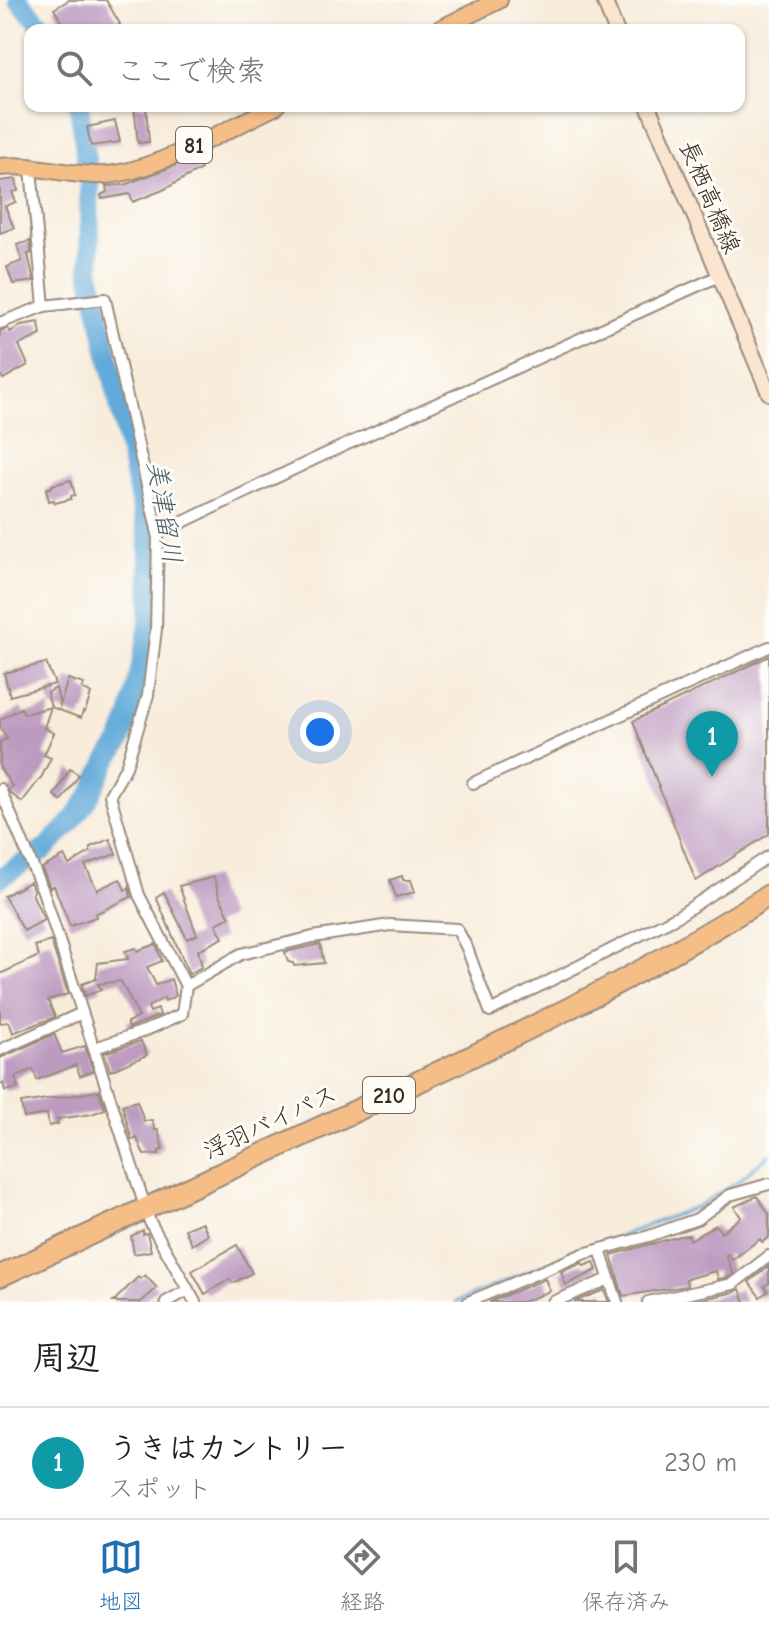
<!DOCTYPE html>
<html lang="ja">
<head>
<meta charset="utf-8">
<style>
	:root { --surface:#fff; --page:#f6f6f6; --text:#202124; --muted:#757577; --line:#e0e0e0; --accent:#1f6fb2 }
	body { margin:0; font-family:"Comic Neue","Klee One",sans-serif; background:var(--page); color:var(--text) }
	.you { position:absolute; left:320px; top:732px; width:28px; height:28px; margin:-20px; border:6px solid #fff; border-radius:50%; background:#1a73e8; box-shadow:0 0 0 12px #1a73e833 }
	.badge { display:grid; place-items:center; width:52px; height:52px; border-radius:50%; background:var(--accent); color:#fff; font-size:26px; font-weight:700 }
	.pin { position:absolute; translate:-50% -66px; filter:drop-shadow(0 2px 4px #0008) }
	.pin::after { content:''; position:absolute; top:42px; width:28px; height:24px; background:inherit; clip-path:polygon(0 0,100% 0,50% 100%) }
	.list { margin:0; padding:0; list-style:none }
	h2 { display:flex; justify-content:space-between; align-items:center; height:104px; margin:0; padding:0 32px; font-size:34px }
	h2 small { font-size:26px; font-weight:400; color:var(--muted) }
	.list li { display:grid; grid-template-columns:52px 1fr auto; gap:24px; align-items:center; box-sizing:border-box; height:112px; padding:0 32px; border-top:2px solid var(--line) }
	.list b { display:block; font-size:30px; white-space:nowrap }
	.list p { margin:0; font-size:26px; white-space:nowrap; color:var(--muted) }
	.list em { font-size:26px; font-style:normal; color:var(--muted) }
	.icon { flex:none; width:44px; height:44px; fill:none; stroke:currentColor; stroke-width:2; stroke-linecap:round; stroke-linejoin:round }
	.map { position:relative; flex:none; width:769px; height:1302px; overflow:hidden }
	.search { position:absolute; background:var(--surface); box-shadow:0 2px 6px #0004; left:24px; right:24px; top:24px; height:88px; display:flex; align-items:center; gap:20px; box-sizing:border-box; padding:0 28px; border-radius:16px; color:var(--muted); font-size:30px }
	.sheet { height:216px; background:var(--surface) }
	nav { display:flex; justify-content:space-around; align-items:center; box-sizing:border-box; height:112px; border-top:2px solid var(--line); background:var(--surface); font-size:22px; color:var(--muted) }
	nav a { display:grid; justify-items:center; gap:4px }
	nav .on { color:var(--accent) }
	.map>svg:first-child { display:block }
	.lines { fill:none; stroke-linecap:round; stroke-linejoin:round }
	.stream { stroke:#62aad9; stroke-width:3 }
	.river { stroke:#62aad9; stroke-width:20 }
	.building { fill:#bd9bc1 }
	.street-casing { stroke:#9a8b7c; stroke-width:14 }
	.secondary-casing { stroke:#9a8b7c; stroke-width:18 }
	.primary-casing { stroke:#9a8b7c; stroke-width:20 }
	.highway-casing { stroke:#9a8b7c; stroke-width:24 }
	.street { stroke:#fff; stroke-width:10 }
	.secondary { stroke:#fbe5cf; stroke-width:14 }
	.primary { stroke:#f6be87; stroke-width:16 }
	.highway { stroke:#f6be87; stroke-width:20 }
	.labels { text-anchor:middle; stroke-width:6; stroke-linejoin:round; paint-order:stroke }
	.shield { fill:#fdfcf7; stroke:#75695f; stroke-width:2 }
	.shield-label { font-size:22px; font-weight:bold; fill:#3b2a1e }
	.street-label { font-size:24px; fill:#3b2a1e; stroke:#fdfcf7 }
	.water-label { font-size:26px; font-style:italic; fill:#4b5d69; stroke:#fdfcf7 }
</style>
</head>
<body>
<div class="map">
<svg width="769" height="1302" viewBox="0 0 769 1302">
	<rect width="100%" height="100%" fill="#fdfcf7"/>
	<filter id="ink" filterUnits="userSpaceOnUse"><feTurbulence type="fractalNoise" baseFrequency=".0125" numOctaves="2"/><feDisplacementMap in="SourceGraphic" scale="16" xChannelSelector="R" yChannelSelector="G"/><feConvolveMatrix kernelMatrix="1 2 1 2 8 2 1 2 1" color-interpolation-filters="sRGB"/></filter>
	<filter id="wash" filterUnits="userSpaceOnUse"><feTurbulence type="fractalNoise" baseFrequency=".006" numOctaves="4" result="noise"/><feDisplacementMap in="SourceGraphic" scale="32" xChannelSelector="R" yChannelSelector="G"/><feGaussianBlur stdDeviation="1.8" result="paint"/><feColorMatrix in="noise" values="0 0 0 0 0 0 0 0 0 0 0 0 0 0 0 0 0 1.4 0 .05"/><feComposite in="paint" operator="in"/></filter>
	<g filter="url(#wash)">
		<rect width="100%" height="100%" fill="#f8ecdb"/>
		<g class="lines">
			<path class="stream" d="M597,1245L698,1206L736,1183L769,1155
				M456,1302L556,1260"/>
			<path class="river" d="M18,0L46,30
				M0,878L45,849L69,825L91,794L107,761L120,742L130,717L147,638L151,605L148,537L90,272L89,180L79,106"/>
		</g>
		<g id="blocks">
			<path class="building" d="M69,0H106L120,24L112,30H66L54,9Z
				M134,106H146L149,142L138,143Z
				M115,121L120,142L91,146L87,127Z
				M195,158L201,169L163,190L133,202L130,194L102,199L101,195L107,192L106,186L124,185Z
				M16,179L18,191L12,192L16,202L5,206L14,228L0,233V181Z
				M30,241L31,253L28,254L34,281L13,284L7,267L22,261L17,245Z
				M39,322L41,335L19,345L28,365L3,379L0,373V331L8,328L10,332L21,325Z
				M71,480L75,495L71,496V499L55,503L54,500L49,501L46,489L52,487V485Z
				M769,656V834L696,881L633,721Z
				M46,663L55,684L10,696L4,673Z
				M68,679L84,684L82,688L91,694L85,712L83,711L81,718L51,707L44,728L54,733L44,755L51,758L42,776L22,802L10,793L9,790L12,786L0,768V742L7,739L0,727V720L21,708L24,714L51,707L47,693L56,688L60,705Z
				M70,769L79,775L61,801L54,795Z
				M110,839L116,854L85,865L97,890L120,879L125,890L129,888L131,897L95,914L96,917L70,926L54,886L50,888L42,868L64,856L69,865L90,852V847Z
				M402,876L403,880H411L415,892L396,897L390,880Z
				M214,877L219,896L230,917L216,924L223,938L198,950L202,967L189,974L156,897L164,892L187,939L197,935L179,886Z
				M30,882L34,891L32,893L44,920L24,931L4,896Z
				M51,941L68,994L48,1000L55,1017L13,1033L9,1022L0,1023V974L39,956L35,946Z
				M156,944L162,961L147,967L156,985L171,979L176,996L165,1001L164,998L148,1007L150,1012L158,1009L160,1015L129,1028L127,1022L139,1017L121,981L98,984L101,990L85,996L82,984L96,979L98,963L128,959L125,951L136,948L137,951Z
				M320,944L324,963L294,966L293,963L288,962L285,952Z
				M54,1034L62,1053L85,1046L93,1071L80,1076L76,1065L37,1080L33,1069L15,1077L18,1088L5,1091L3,1083L0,1084V1058Z
				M141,1041L147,1055L110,1071L104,1053Z
				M99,1091L105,1109L92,1114L57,1119L58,1124L49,1126L47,1114L24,1118L21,1103Z
				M137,1101L144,1121L152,1120L155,1130H158L163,1149L159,1151V1154L144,1155L137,1138L132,1140L122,1105Z
				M757,1196L769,1214V1237L762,1242L760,1239L732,1260L728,1254L726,1255L733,1274L730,1277L718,1279L716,1271L686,1279L687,1286L623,1296L611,1255L680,1236L689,1235L690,1240L716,1225L721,1233L741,1217L734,1207Z
				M202,1222L208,1235L192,1245L185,1229Z
				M143,1230V1234L147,1233L151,1251L134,1254L131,1236Z
				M237,1245L252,1273L233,1283L230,1279L205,1294L192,1271Z
				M594,1262L597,1270L566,1285L561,1272L582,1263L584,1266Z
				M769,1266V1283L764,1286L768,1291L760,1297L749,1282Z
				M145,1275L157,1288L141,1302H113L138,1277L140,1279Z
				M545,1279L550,1291L523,1302H489Z
				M740,1289L745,1302H689L735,1292Z
				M604,1290L609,1302H574Z"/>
		</g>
	</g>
	<g filter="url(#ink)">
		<use href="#blocks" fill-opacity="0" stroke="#9a8b7c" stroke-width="2"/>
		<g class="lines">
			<defs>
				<path id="street" d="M31,169L44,306
					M0,323L44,306L105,299L158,534L156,629L148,695L126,767L110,795L139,895L186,986L182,1014L144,1031L95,1048
					M158,534L321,456L719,276
					M473,783L769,647
					M0,789L43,891L150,1222L195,1302
					M186,986L241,954L313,937L390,925L457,929L467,948L490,1011L678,916L769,856
					M0,1050L82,1013
					M600,1250L617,1302
					M166,1302L188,1290
					M468,1302L583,1254L649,1236L697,1219L730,1195L769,1184
					M553,1302L609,1279
					M648,1302L733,1284L769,1256"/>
				<path id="secondary" d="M604,0L616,30
					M648,106L769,393"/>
				<path id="primary" d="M438,30L499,0
					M0,167C34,163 70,177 105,175C151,173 232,127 276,106"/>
				<path id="highway" d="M0,1276C121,1220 241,1164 362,1108C502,1043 639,978 769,895"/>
			</defs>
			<use href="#street" class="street-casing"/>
			<use href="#secondary" class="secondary-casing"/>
			<use href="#primary" class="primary-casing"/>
			<use href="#highway" class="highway-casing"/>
			<use href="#street" class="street"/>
			<use href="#secondary" class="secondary"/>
			<use href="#primary" class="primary"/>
			<use href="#highway" class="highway"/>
		</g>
	</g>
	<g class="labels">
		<g class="shield">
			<rect x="176" y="127" width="36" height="36" rx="6"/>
			<rect x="363" y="1077" width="52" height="36" rx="6"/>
		</g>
		<g class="shield-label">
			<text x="194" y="153">81</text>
			<text x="389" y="1103">210</text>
		</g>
		<g class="street-label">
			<text transform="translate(710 197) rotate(67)" y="8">長栖高橋線</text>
			<text transform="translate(270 1122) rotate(-25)" y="8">浮羽バイパス</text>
		</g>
		<g class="water-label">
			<text transform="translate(165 512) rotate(81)" y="9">美津留川</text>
		</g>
	</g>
</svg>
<div class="you"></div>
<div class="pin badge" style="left:712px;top:777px;background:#0f9aa8">1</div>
<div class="search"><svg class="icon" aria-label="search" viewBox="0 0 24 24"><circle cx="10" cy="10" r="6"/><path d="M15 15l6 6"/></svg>ここで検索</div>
</div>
<section class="sheet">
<h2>周辺<small></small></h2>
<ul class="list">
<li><span class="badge" style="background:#0f9aa8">1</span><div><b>うきはカントリー</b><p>スポット</p></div><em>230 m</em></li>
</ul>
</section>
<nav>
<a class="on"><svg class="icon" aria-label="map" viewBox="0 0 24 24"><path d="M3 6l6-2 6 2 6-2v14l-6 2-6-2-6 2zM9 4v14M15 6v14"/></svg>地図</a>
<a><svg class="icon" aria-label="directions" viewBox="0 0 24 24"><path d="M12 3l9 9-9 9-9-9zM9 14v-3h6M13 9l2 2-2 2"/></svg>経路</a>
<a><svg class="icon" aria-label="saved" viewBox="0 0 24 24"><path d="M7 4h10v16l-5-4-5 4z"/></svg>保存済み</a>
</nav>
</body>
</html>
